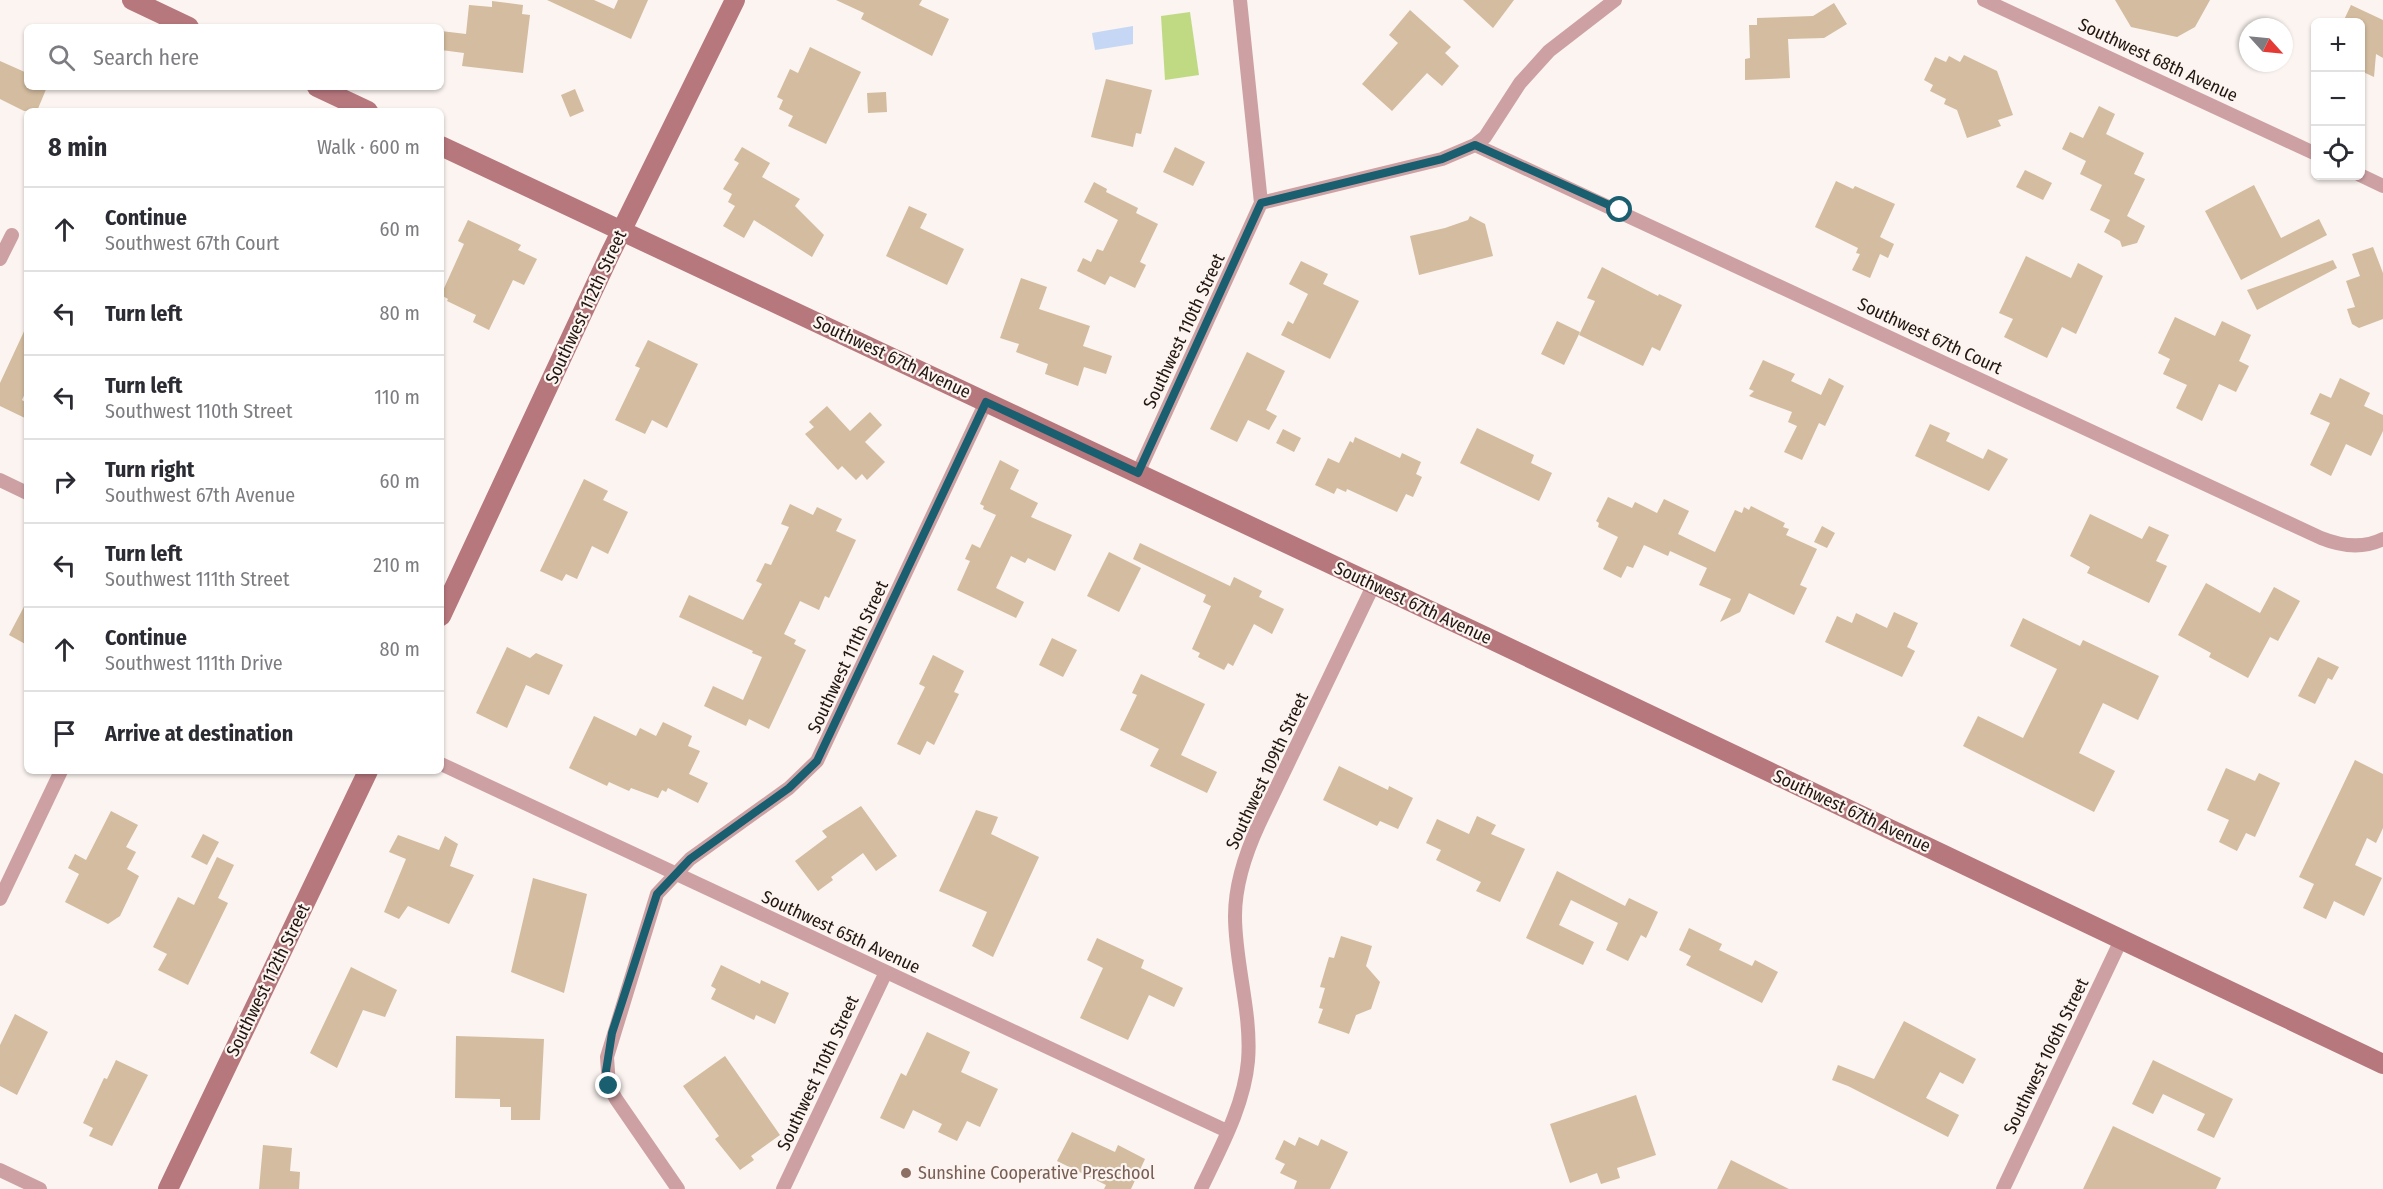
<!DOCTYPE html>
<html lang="en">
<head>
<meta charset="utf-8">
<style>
	:root { --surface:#fff; --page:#f2f2f3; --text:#2b2b33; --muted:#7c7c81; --line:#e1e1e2 }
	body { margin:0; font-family:"Fira Sans Condensed",sans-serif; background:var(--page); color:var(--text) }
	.controls { position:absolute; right:18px; top:18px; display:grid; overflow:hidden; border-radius:9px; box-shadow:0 2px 4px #0004 }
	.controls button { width:54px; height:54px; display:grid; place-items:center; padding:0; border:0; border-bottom:2px solid var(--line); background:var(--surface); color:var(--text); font:30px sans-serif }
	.compass { position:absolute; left:2239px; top:18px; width:54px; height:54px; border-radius:50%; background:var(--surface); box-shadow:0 2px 4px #0004; rotate:117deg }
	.stop { position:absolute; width:18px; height:18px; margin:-14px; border:4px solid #195f70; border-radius:50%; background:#fff }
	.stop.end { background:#195f70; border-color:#fff; box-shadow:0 2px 6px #0008 }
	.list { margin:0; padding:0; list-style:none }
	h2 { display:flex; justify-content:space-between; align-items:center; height:78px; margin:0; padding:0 24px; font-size:26px }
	h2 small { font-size:20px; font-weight:400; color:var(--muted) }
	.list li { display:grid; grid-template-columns:39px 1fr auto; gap:18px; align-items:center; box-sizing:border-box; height:84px; padding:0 24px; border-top:2px solid var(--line) }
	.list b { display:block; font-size:22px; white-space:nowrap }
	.list p { margin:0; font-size:20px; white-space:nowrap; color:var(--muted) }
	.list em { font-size:20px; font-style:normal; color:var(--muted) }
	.icon { flex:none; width:33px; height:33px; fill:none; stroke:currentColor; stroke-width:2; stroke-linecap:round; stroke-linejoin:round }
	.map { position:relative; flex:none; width:2383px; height:1189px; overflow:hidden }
	.search { position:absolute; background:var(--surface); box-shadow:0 2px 4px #0004; left:24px; top:24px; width:420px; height:66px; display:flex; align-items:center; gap:15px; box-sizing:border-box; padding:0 21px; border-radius:9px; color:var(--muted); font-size:22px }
	.panel { position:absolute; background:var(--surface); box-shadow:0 2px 4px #0004; left:24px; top:108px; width:420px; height:666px; border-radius:9px }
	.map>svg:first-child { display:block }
	.green { fill:#c0da84 }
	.water { fill:#c5d7f5 }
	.building { fill:#d3bc9f }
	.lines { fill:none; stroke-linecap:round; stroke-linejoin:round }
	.minor { stroke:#cda1a4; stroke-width:14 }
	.secondary { stroke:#b6777d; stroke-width:20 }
	.route { stroke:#195f70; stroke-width:8 }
	.education-dot { fill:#8d6e63; stroke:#fbf4f0; stroke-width:2 }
	.labels { text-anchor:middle; stroke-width:4.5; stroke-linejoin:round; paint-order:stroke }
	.street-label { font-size:18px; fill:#22160f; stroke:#fbf4f0 }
	.education-label { font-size:18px; fill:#785e54; stroke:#fbf4f0; text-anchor:start }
</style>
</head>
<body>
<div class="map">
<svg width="2383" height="1189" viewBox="0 0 2383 1189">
	<rect width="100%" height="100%" fill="#fbf4f0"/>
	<path class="green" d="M1190,12L1199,75L1165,80L1161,16Z"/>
	<path class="water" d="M1133,26V44L1095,50L1092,33Z"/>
	<path class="building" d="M547,0H594L614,9L618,0H648L631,39Z
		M836,0H922L919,5L949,19L932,56L861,19L864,13Z
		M1463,0H1514L1493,28Z
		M2115,0H2210L2195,27L2177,37L2131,27Z
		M492,1L523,5L522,14L530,15L523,73L462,66L464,53L441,50V31L466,34L469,5L492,7Z
		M1834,3L1847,24L1824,38L1788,39L1790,78L1745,80V59L1750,58L1749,25H1757V18L1813,16Z
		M2351,5L2383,20V58L2376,54L2374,77L2361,71V22H2343Z
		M1410,10L1451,47L1445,53L1459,66L1442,86L1427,73L1392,111L1362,84L1398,43L1389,35Z
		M810,47L861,72L826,144L788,126L793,116L779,109L783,100L777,97L790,69L798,73Z
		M1964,55L1997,71L2013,115L1998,120L2001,126L1967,138L1957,110L1944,104L1946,99L1930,91L1933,85L1924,80L1935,57L1946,62L1949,56L1960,62Z
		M0,61L27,73V87H47L37,111H24L0,99Z
		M1106,79L1152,90L1141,134L1136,133L1133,147L1091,137Z
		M575,89L584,111L570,117L561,95Z
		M886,92L887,112L868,113L867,93Z
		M2099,106L2115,114L2106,134L2144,153L2134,174L2145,179L2127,216L2145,226L2137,243L2122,247L2120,241L2104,232L2110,220L2090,210L2102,185L2080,174L2086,161L2062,149L2070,132L2083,138Z
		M742,147L770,163L762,177L800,199L795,206L824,235L812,257L754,220L744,238L723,226L735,206L728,202L732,194L723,189L739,163L734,160Z
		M1175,147L1205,162L1193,186L1163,172Z
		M2025,170L2052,183L2043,200L2016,187Z
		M1836,181L1853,189L1855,186L1895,204L1880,237L1894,244L1888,258L1880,254L1870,278L1852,270L1860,254L1856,253L1858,248L1815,227Z
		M1094,182L1107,189L1106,192L1138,208L1136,213L1158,224L1140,262L1146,265L1135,288L1110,276L1105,285L1077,271L1083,258L1091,262L1097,249L1103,251L1118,220L1084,202Z
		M2254,185L2281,238L2319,219L2327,235L2241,280L2205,211Z
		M909,206L927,214L920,228L964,249L947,285L886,256Z
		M1470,216L1485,224L1493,256L1419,275L1410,236L1445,228L1468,220Z
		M468,220L521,245L518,250L537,259L524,285L513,280L489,330L473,322L476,315L447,301L448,299L441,295L464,244L458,241Z
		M2373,247L2383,273V319L2359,328L2352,324L2347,309L2355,307L2346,281L2360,276L2352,254Z
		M2026,256L2071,278L2078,263L2103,276L2076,334L2062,327L2047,358L2004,337L2013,319L1999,313Z
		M2333,260L2337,268L2257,310L2247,290Z
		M1301,261L1328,274L1323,284L1359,301L1330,359L1281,335L1288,321L1293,324L1308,294L1289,284Z
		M1602,267L1658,296L1659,294L1682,305L1660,351L1652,347L1643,366L1579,335L1595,301L1587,298Z
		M1021,278L1047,287L1039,309L1090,326L1083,346L1112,356L1106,374L1084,367L1078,386L1045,374L1048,364L1016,352L1019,344L1000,338Z
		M2175,317L2215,336L2222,321L2251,335L2239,361L2249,366L2236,392L2219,384L2202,421L2176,408L2187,385L2163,374L2170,359L2158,353Z
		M1557,321L1580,332L1564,365L1541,354Z
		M27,325V389L22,400L27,403V419L0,406V383Z
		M648,340L698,364L667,428L652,420L645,434L615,420L640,368L635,366Z
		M1247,352L1285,371L1266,410L1277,416L1269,430L1248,420L1237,442L1210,429Z
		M1763,360L1795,374L1791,381L1821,395L1829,378L1844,386L1825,426L1819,423L1802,460L1784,452L1797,426L1788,422L1792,412L1749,396L1754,391L1749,389Z
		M2340,378L2370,393L2364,406L2383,415V431L2371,456L2346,444L2331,476L2310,465L2330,423L2310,414L2320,393L2331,398Z
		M827,406L850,431L870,412L882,425L865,442L885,462L867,480L862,474L856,480L842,466L838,470L805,434L814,427L809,422Z
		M1930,424L1950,433L1946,441L1983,459L1988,449L2008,459L1989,491L1915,456Z
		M1477,428L1534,455L1531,463L1552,473L1539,501L1460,463Z
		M1283,429L1301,438L1294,452L1276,443Z
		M1355,437L1400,458L1402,453L1421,462L1416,474L1422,477L1413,497L1406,494L1397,512L1347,489L1346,492L1337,488L1334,494L1315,485L1328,458L1339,463L1350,441L1353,443Z
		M1000,460L1019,470L1010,489L1038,503L1031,517L1072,535L1055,571L1028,558L1025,563L1011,556L996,588L1024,602L1016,618L957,590L970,561L965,559L972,544L980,548L996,515L983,509L984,506L980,504Z
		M584,479L608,491L603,500L628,512L608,554L592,546L577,579L566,574L562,581L540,571Z
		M1608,497L1632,508L1635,502L1657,513L1664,499L1689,511L1678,534L1715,552L1735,510L1742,513L1744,507L1749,510L1751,506L1785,523L1783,527L1789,529L1786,535L1817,549L1800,585L1807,588L1794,615L1749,593L1740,612L1720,622L1731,599L1699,585L1707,568L1670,551L1668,556L1644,545L1633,568L1627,566L1621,578L1603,569L1618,537L1598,527L1599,523L1596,521Z
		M790,504L813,515L817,507L842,519L836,531L856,540L829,598L825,596L819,610L800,601L784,634L796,640L794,644L806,650L769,729L749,719L746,726L704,706L713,686L743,700L762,657L752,653L753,651L679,617L689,595L743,620L762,584L756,581L765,563L771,565L789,527L781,524Z
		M2090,514L2142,539L2149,526L2169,535L2156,561L2167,566L2149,603L2087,573L2090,567L2070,556Z
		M1822,526L1835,533L1827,548L1814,542Z
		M1140,543L1230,586L1234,577L1262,591L1259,597L1284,609L1272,634L1254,624L1233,666L1228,663L1224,670L1198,657L1200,653L1192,649L1211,606L1203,602L1206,595L1133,559Z
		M1109,552L1141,568L1119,612L1087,596Z
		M2206,583L2260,613L2274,587L2300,601L2278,641L2270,637L2248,678L2209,657L2211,653L2178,635Z
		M27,601V645L9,635Z
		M1894,612L1918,623L1907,647L1915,651L1902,677L1825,642L1837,616L1852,623L1856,613L1887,628Z
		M2023,618L2080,646L2083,640L2159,676L2138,720L2103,703L2079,753L2115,771L2094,812L1963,746L1978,716L2023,738L2057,669L2010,646Z
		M1052,638L1077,650L1063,677L1039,665Z
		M507,647L530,658L536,653L563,665L549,695L526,685L507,728L476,713Z
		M933,655L964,671L954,692L959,694L934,745L927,741L920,755L897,744L925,687L919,684Z
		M2318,657L2339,667L2332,680L2328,678L2315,704L2298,696Z
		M1141,674L1205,704L1181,755L1217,772L1207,793L1150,766L1159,749L1120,730L1137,695L1132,693Z
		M594,716L636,736L640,728L656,736L663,722L692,736L688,746L700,751L689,774L708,783L698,803L668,788L666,792L662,790L658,798L631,788L629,791L609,782L607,786L569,768Z
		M2355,760L2383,774V828L2376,843L2367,838L2355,865L2382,878L2364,916L2334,901L2326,919L2303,908L2314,884L2299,877Z
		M1339,766L1388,790L1389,786L1413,798L1398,829L1380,821L1377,826L1323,800Z
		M2226,768L2255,781L2259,773L2280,783L2255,837L2246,833L2237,851L2219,842L2229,820L2207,810Z
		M861,806L897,856L876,871L863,853L831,877L833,880L818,891L795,861L827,837L822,831Z
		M976,810L998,817L991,834L1039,857L993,957L972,946L987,912L939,891Z
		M111,811L138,825L126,847L136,852L127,869L139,876L120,916L108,924L65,902L79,874L68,868L75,854L86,860Z
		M1477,816L1496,825L1491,834L1525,849L1500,902L1476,891L1481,882L1436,860L1441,850L1426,843L1437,819L1469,834Z
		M203,834L219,842L207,865L191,857Z
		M398,835L439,850L445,836L458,844L450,866L474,875L449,924L408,906L399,919L384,912L406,859L389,852Z
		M217,857L234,865L218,898L228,903L188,985L158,970L167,954L153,947L178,897L194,905Z
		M1557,871L1625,906L1629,898L1658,912L1646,938L1641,935L1628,961L1606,950L1618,923L1571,900L1559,925L1594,942L1583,965L1526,938Z
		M533,878L587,894L564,993L511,972Z
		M1689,928L1722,944L1719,950L1752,966L1755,960L1778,972L1762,1003L1686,965L1691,956L1679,950Z
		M1341,936L1372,946L1366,966L1380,982L1371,1009L1356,1015L1349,1034L1318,1023L1323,1009L1319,1008L1325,988L1320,987L1329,957L1334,958Z
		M1097,938L1144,960L1141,968L1183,988L1174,1007L1149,995L1128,1040L1080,1018L1103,968L1087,960Z
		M721,965L760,984L761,980L789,993L775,1024L756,1015L754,1020L711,999L716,989L711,986Z
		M351,967L397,990L385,1017L363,1010L337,1068L310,1053Z
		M15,1014L48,1032L17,1095L0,1086V1045Z
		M1904,1021L1976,1059L1963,1084L1940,1072L1926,1098L1959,1115L1948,1137L1848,1086L1832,1080L1838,1065L1874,1079Z
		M927,1032L970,1052L961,1072L998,1089L980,1127L967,1121L957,1141L938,1132L942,1124L913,1110L904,1129L880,1118L901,1073L906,1076Z
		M456,1036L544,1039L540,1120H511V1107H500V1099L455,1098Z
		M725,1056L780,1135L751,1156L754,1160L740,1170L715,1139L719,1136L683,1086Z
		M116,1060L148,1075L112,1146L89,1136L93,1128L83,1123L104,1078L107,1079Z
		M2153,1060L2233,1099L2214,1138L2197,1130L2205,1114L2163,1094L2153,1114L2132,1104Z
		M1636,1095L1656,1155L1617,1168L1620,1178L1601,1184L1597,1173L1570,1183L1550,1124Z
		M2113,1126L2221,1178L2216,1189H2083Z
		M1072,1132L1115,1152L1118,1145L1145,1159L1131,1189H1104L1106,1185L1057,1161Z
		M1299,1137L1318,1146L1321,1139L1348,1152L1330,1189H1294L1297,1181L1280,1173L1285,1164L1275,1159L1284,1140L1295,1146Z
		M263,1145L292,1148L290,1171L300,1172L299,1189H259Z
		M1731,1160L1789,1189H1717Z"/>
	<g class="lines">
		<path class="minor" d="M1984,0L2316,154
			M1475,145L2321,538C2341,546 2363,549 2383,539
			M2360,175L2383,186
			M1261,203L1442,159L1475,145L1485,137L1520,83L1549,51L1615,0
			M0,259L12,235
			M1138,473L1261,203L1240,0
			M0,480L27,493
			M441,764L1227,1131
			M0,899L61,771
			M0,1170L40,1189
			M678,1189L616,1099L609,1086L607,1057L657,894L690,859L789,788L817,761L986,402
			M783,1189L886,972
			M1201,1189C1220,1149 1244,1106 1248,1061C1252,1013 1235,964 1235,916C1235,885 1246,852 1259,824L1374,584
			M2003,1189L2122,938"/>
		<path class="secondary" d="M132,0L189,27
			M317,87L368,111
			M441,146L1486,637L2383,1064
			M441,616L610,254L735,0
			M168,1189L368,771"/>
	</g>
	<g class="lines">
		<path class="route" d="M609,1086L606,1071L612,1033L657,894L690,859L789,788L817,761L986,402L1138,473L1261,203L1442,159L1475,145L1620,210"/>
	</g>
	<circle class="education-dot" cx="906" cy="1173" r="6"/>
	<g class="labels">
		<g class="street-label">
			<text transform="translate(2158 60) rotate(25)" y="6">Southwest 68th Avenue</text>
			<text transform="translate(586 307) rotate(-65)" y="6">Southwest 112th Street</text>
			<text transform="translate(1184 331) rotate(-65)" y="6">Southwest 110th Street</text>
			<text transform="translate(1930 336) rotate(25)" y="6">Southwest 67th Court</text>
			<text transform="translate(892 357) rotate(25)" y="6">Southwest 67th Avenue</text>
			<text transform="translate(1413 603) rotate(25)" y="6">Southwest 67th Avenue</text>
			<text transform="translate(848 657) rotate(-65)" y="6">Southwest 111th Street</text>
			<text transform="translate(1267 771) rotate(-65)" y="6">Southwest 109th Street</text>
			<text transform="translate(1852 811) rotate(25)" y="6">Southwest 67th Avenue</text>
			<text transform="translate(841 932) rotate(25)" y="6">Southwest 65th Avenue</text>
			<text transform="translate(268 980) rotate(-64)" y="6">Southwest 112th Street</text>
			<text transform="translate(2046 1056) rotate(-64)" y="6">Southwest 106th Street</text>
			<text transform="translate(818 1073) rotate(-65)" y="6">Southwest 110th Street</text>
		</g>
		<g class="education-label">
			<text x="918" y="1179">Sunshine Cooperative Preschool</text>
		</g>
	</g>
</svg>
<div class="controls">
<button>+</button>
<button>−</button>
<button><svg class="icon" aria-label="locate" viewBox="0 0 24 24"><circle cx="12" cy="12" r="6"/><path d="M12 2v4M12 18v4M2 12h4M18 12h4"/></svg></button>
</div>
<svg class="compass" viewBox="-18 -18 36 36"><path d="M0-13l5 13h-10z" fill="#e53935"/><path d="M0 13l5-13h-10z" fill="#7c7c81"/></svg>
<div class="stop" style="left:1620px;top:210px"></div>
<div class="stop end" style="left:609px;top:1086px"></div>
<div class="search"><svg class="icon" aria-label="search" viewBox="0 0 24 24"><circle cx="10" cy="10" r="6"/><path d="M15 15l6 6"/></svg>Search here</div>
<section class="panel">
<h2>8 min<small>Walk · 600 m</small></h2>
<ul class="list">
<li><svg class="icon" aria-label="ahead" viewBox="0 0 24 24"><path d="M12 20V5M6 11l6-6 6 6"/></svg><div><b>Continue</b><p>Southwest 67th Court</p></div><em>60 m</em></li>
<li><svg class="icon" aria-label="left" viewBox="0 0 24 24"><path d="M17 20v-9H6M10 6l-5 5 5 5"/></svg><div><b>Turn left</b></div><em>80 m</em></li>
<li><svg class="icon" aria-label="left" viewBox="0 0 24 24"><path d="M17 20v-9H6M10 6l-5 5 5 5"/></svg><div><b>Turn left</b><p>Southwest 110th Street</p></div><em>110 m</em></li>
<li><svg class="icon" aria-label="right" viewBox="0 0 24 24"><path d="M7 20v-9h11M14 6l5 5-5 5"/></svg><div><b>Turn right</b><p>Southwest 67th Avenue</p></div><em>60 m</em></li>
<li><svg class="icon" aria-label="left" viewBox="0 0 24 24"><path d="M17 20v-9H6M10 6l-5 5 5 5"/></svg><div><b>Turn left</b><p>Southwest 111th Street</p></div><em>210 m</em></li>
<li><svg class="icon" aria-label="ahead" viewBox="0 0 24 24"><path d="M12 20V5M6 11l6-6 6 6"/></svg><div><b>Continue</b><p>Southwest 111th Drive</p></div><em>80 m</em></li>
<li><svg class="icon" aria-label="arrive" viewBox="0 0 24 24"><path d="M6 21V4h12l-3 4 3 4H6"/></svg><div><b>Arrive at destination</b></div></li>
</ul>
</section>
</div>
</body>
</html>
